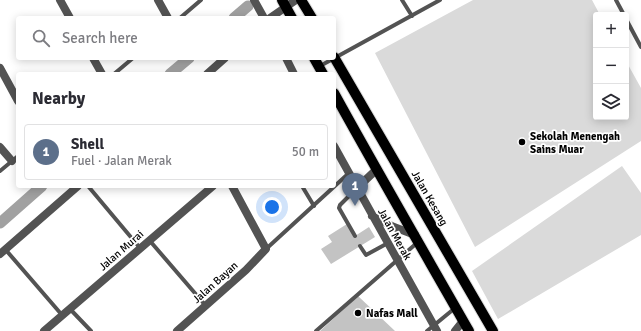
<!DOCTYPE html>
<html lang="en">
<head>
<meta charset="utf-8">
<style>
	:root { --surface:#fff; --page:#f7f7f7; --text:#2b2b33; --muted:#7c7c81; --line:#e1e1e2; --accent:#ea580c }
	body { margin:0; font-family:Signika,sans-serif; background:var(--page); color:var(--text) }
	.controls { position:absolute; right:12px; top:12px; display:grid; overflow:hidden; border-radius:4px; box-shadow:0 2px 10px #0003 }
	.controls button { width:36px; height:36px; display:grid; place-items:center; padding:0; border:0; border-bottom:1px solid var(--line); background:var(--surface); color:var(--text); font:20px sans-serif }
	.you { position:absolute; left:272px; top:207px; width:14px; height:14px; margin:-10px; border:3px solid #fff; border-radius:50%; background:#1a73e8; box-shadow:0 0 0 6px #1a73e833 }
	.badge { display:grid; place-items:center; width:26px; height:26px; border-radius:50%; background:var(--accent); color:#fff; font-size:13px; font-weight:700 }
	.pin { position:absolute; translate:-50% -33px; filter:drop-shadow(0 1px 2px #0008) }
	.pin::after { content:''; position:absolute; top:21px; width:14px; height:12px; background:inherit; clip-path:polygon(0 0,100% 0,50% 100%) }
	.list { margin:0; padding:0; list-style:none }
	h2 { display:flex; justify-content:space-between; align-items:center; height:52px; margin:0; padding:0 16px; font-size:17px }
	h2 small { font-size:13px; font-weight:400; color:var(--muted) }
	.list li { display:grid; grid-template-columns:26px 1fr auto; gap:12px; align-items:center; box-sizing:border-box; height:56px; margin:0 8px 8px; padding:0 8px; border:1px solid var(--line); border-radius:4px }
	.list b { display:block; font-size:15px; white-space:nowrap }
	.list p { margin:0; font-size:13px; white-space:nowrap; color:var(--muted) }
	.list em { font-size:13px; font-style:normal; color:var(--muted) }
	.icon { flex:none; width:22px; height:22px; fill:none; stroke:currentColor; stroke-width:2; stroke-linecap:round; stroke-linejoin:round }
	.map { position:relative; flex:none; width:641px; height:331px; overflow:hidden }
	.search { position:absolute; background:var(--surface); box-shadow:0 2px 10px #0003; left:16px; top:16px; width:320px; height:44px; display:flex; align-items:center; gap:10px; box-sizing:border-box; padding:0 14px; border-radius:4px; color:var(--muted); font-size:15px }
	.panel { position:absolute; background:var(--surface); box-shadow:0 2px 10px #0003; left:16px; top:72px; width:320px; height:116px; border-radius:4px }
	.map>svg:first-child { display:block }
	.green { fill:#dadada }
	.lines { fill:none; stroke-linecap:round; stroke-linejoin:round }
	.canal { stroke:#a1a1a1; stroke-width:11 }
	.building { fill:#c3c3c3 }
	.primary-casing { stroke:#dbdbdb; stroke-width:12 }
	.service { stroke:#535353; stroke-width:4 }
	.minor { stroke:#535353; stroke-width:8 }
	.primary { stroke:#000; stroke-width:10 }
	.poi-dot { fill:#000; stroke:#fff; stroke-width:1.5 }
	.labels { text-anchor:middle; stroke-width:3.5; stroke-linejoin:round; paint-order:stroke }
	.poi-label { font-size:11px; font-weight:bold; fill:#000; stroke:#fff; text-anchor:start }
	.street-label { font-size:11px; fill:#000; stroke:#fff }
</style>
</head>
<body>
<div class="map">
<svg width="641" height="331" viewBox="0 0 641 331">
	<rect width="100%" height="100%" fill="#fff"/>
	<path class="green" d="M473,0H592L600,15H596V117H626V61L641,88V141L475,247L375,53Z
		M622,166L641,193V235L498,319L472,271Z"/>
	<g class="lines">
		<path class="canal" d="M234,18L248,6
			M170,74L189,58
			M0,223L42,186"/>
	</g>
	<path class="building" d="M347,224L355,236L369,227L375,237L331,264L321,249L332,242L328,236Z
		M358,296L395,331H320Z"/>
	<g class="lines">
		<defs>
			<path id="primary" d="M282,0L292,18
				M301,0L312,18
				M334,57L493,331
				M314,58L323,74
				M334,93C378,173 424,252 469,331"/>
		</defs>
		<use href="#primary" class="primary-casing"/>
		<path class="service" d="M402,0L412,16
			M616,0L624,15
			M180,18L201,0
			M626,19L641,47
			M320,66L440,0
			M114,74L133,58
			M0,171L18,156
			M88,186L140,248
			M302,186L314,206
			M355,236L339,208L340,205L357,188
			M150,241L206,306
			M360,246L366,255L388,243
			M5,249L62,315
			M266,249L349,173
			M70,309L91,331
			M316,331L418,242
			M427,331L455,308"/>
		<path class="minor" d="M60,0L70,18
			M158,0L168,18
			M254,0L264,18
			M270,18L296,0
			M93,58L102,74
			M286,58L294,74
			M0,68L18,101
			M207,74L225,58
			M334,146L437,331
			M0,147L12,161
			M357,188L376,170
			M372,216L394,227L415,235
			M0,254L78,186
			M44,331L213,186
			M177,331L246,270L266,249L232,186
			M455,331L463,321"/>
		<use href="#primary" class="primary"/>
	</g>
	<g class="poi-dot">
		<circle cx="522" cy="142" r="4"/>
		<circle cx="358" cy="313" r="4"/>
	</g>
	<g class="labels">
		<g class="poi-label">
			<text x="530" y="140">Sekolah Menengah<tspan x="530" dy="13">Sains Muar</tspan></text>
			<text x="366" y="317">Nafas Mall</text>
		</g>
		<g class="street-label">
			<text transform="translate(430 198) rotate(60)" y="4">Jalan Kesang</text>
			<text transform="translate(395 234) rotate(61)" y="4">Jalan Merak</text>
			<text transform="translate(121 250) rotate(-41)" y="4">Jalan Murai</text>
			<text transform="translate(215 282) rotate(-42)" y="4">Jalan Bayan</text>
		</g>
	</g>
</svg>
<div class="controls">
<button>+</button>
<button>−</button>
<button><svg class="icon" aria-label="layers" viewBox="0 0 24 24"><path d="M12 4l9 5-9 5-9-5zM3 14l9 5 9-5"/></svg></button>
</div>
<div class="you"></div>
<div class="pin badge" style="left:355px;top:206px;background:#5c6f8a">1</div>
<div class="search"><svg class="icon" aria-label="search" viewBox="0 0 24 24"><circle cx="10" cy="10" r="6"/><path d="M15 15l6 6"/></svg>Search here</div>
<section class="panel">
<h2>Nearby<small></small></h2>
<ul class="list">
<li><span class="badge" style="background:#5c6f8a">1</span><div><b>Shell</b><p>Fuel · Jalan Merak</p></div><em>50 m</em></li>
</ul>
</section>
</div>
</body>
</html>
